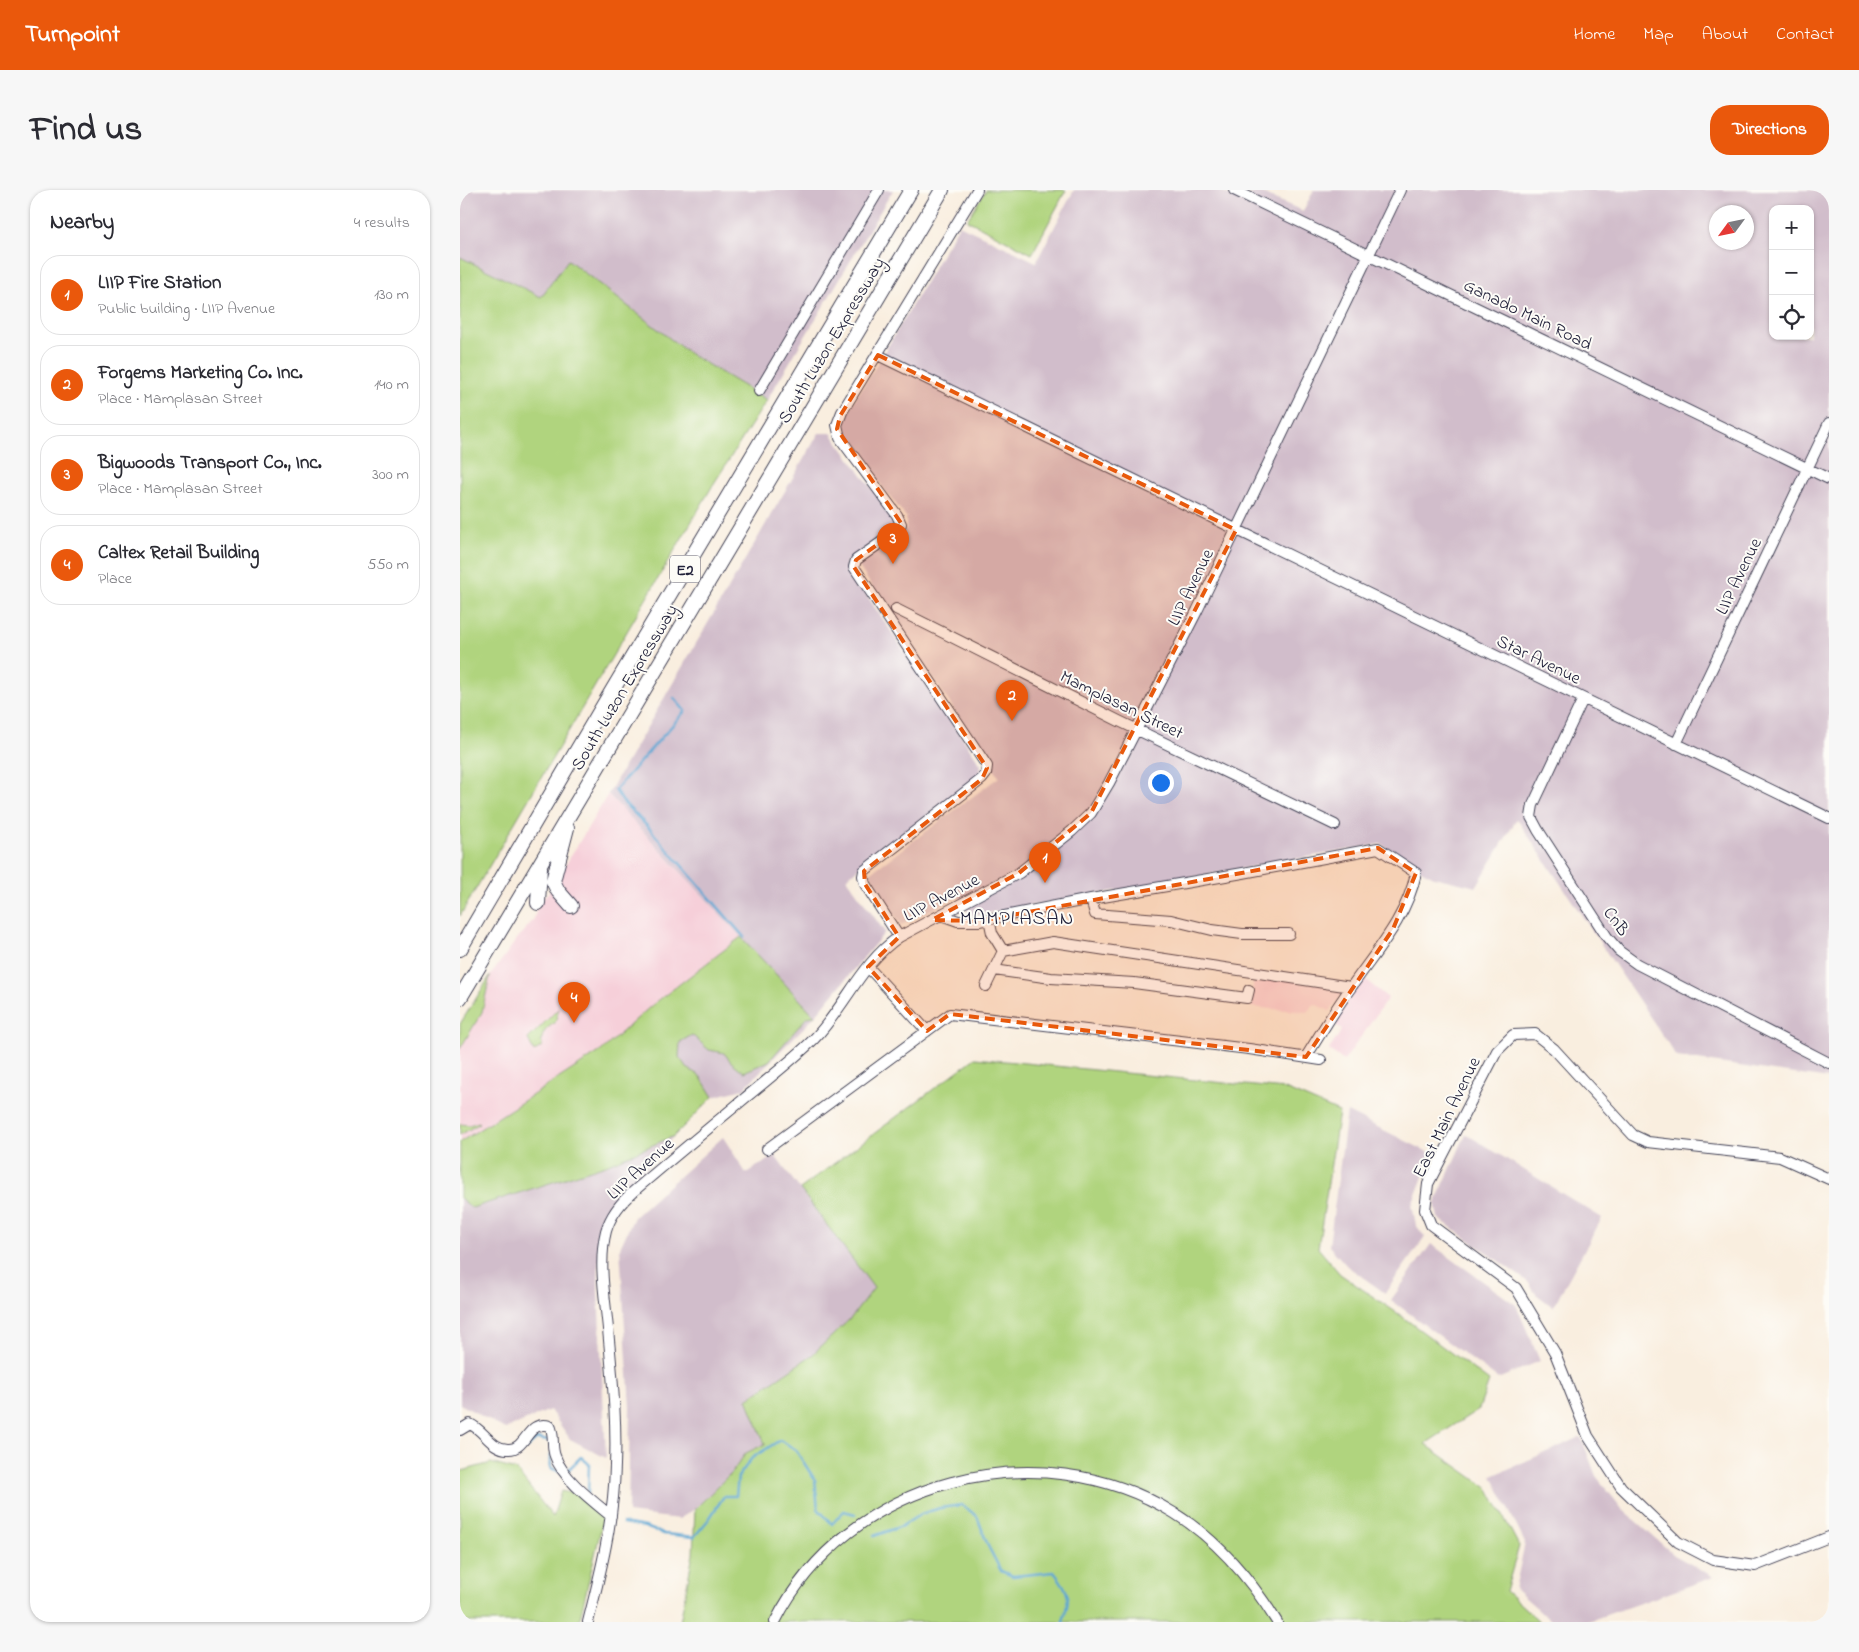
<!DOCTYPE html>
<html lang="en">
<head>
<meta charset="utf-8">
<style>
	:root { --surface:#fff; --page:#f7f7f7; --text:#2b2b33; --muted:#7c7c81; --line:#e1e1e2; --accent:#ea580c }
	body { margin:0; font-family:"Indie Flower",sans-serif; background:var(--page); color:var(--text) }
	.controls { position:absolute; right:15px; top:15px; display:grid; overflow:hidden; border-radius:10px; box-shadow:0 1px 4px #0004 }
	.controls button { width:45px; height:45px; display:grid; place-items:center; padding:0; border:0; border-bottom:1px solid var(--line); background:var(--surface); color:var(--text); font:25px sans-serif }
	.compass { position:absolute; left:1249px; top:15px; width:45px; height:45px; border-radius:50%; background:var(--surface); box-shadow:0 1px 4px #0004; rotate:237deg }
	.you { position:absolute; left:700px; top:592px; width:18px; height:18px; margin:-12px; border:4px solid #fff; border-radius:50%; background:#1a73e8; box-shadow:0 0 0 8px #1a73e833 }
	.badge { display:grid; place-items:center; width:32px; height:32px; border-radius:50%; background:var(--accent); color:#fff; font-size:16px; font-weight:700 }
	.pin { position:absolute; translate:-50% -41px; filter:drop-shadow(0 1px 2px #0008) }
	.pin::after { content:''; position:absolute; top:26px; width:18px; height:15px; background:inherit; clip-path:polygon(0 0,100% 0,50% 100%) }
	.list { margin:0; padding:0; list-style:none }
	h2 { display:flex; justify-content:space-between; align-items:center; height:65px; margin:0; padding:0 20px; font-size:21px }
	h2 small { font-size:16px; font-weight:400; color:var(--muted) }
	.list li { display:grid; grid-template-columns:32px 1fr auto; gap:15px; align-items:center; box-sizing:border-box; height:80px; margin:0 10px 10px; padding:0 10px; border:1px solid var(--line); border-radius:20px }
	.list b { display:block; font-size:19px; white-space:nowrap }
	.list p { margin:0; font-size:16px; white-space:nowrap; color:var(--muted) }
	.list em { font-size:16px; font-style:normal; color:var(--muted) }
	.icon { flex:none; width:28px; height:28px; fill:none; stroke:currentColor; stroke-width:2; stroke-linecap:round; stroke-linejoin:round }
	.map { position:relative; flex:none; width:1369px; height:1432px; overflow:hidden; border-radius:20px }
	header { display:flex; align-items:center; gap:30px; box-sizing:border-box; height:70px; padding:0 25px; background:var(--accent); color:#fff }
	header strong { font-size:24px }
	nav { display:flex; gap:28px; margin-inline-start:auto; font-size:18px }
	.intro { display:flex; align-items:center; justify-content:space-between; box-sizing:border-box; height:120px; padding:0 30px }
	h1 { margin:0; font-size:35px }
	.button { padding:12px 22px; border-radius:20px; background:var(--accent); color:#fff; font-size:18px; font-weight:700 }
	main { display:flex; gap:30px; padding:0 30px }
	aside { flex:1; background:var(--surface); border-radius:20px; box-shadow:0 1px 4px #0004 }
	.map>svg:first-child { display:block }
	.built { fill:#f6cfd9 }
	.industrial { fill:#d1bdcb; fill-rule:evenodd }
	.green { fill:#b0d47e; stroke:#697b5c }
	.lines { fill:none; stroke-linecap:round; stroke-linejoin:round }
	.stream { stroke:#5ca6d3; stroke-width:2.5 }
	.minor-casing { stroke:#424154; stroke-width:12 }
	.highway-casing { stroke:#424154; stroke-width:16 }
	.minor { stroke:#fff; stroke-width:10 }
	.highway { stroke:#fff; stroke-width:14 }
	.marked { fill:#e8590c; fill-opacity:0.2; stroke:#e8590c; stroke-width:4; stroke-dasharray:10 6; stroke-linejoin:round }
	.labels { text-anchor:middle; stroke-width:4; stroke-linejoin:round; paint-order:stroke }
	.shield { fill:#fdfcf7; stroke:#646373; stroke-width:1 }
	.shield-label { font-size:16px; font-weight:bold; fill:#22223b }
	.street-label { font-size:18px; fill:#22223b; stroke:#fdfcf7 }
	.quarter-label { font-size:20px; letter-spacing:1px; fill:#22223b; stroke:#fdfcf7 }
</style>
</head>
<body>
<header>
<strong>Turnpoint</strong>
<nav><a>Home</a><a>Map</a><a>About</a><a>Contact</a></nav>
</header>
<div class="intro"><h1>Find us</h1><a class="button">Directions</a></div>
<main>
<aside>
<h2>Nearby<small>4 results</small></h2>
<ul class="list">
<li><span class="badge">1</span><div><b>LIIP Fire Station</b><p>Public building · LIIP Avenue</p></div><em>130 m</em></li>
<li><span class="badge">2</span><div><b>Forgems Marketing Co. Inc.</b><p>Place · Mamplasan Street</p></div><em>140 m</em></li>
<li><span class="badge">3</span><div><b>Bigwoods Transport Co., Inc.</b><p>Place · Mamplasan Street</p></div><em>300 m</em></li>
<li><span class="badge">4</span><div><b>Caltex Retail Building</b><p>Place</p></div><em>550 m</em></li>
</ul>
</aside>
<div class="map">
<svg width="1369" height="1432" viewBox="0 0 1369 1432">
	<rect width="100%" height="100%" fill="#fdfcf7"/>
	<filter id="ink" filterUnits="userSpaceOnUse"><feTurbulence type="fractalNoise" baseFrequency=".02" numOctaves="2"/><feDisplacementMap in="SourceGraphic" scale="10" xChannelSelector="R" yChannelSelector="G"/><feConvolveMatrix kernelMatrix="1 2 1 2 8 2 1 2 1" color-interpolation-filters="sRGB"/></filter>
	<filter id="wash" filterUnits="userSpaceOnUse"><feTurbulence type="fractalNoise" baseFrequency=".0096" numOctaves="4" result="noise"/><feDisplacementMap in="SourceGraphic" scale="20" xChannelSelector="R" yChannelSelector="G"/><feGaussianBlur stdDeviation="1.12" result="paint"/><feColorMatrix in="noise" values="0 0 0 0 0 0 0 0 0 0 0 0 0 0 0 0 0 1.4 0 .05"/><feComposite in="paint" operator="in"/></filter>
	<g filter="url(#wash)">
		<rect width="100%" height="100%" fill="#f9eedf"/>
		<path class="built" d="M148,604L281,747L191,816L141,861L0,953V834L30,786L57,749L74,729L78,713L90,701Z
			M794,783L887,798L870,821L854,814L847,822L791,817Z
			M902,787L928,808L884,871L869,860L882,840L871,831Z"/>
		<path class="industrial" d="M0,0H433L307,210L230,164L108,71L81,107L0,67Z
			M614,0H759L787,13L793,0L843,21L854,0H1369V889L1217,867L1057,629L1016,697L974,687L955,677L921,654L511,726L498,706L441,735L409,684L539,587L397,374L446,339V327L383,246L381,232L424,163L499,35L576,72ZM1313,19H1350V146H1313ZM1256,22H1286V52H1256Z
			M359,243H371L434,328L435,338L385,373L521,575L520,582L516,588L386,688L425,742L355,826L283,899L253,907L240,886L227,878L219,867V852L232,845L249,860L264,863L271,872L309,871L347,827L354,825L148,604Z
			M887,922L972,964L952,1015L956,1035L965,1047L925,1103L887,1076L869,1056Z
			M1006,944L1142,1028L1093,1117L1076,1104L1068,1092L978,1028L975,1013Z
			M214,946L152,1017L139,1046L138,1101L146,1268L110,1249L90,1220L45,1239L0,1214V1008L12,1018L146,975Z
			M263,947L286,983L315,966L414,1098L391,1128L352,1165L287,1209L305,1255L286,1263L273,1281L235,1319L219,1329L168,1323L170,1217L160,1058L174,1027Z
			M971,1054L1056,1115L1080,1171L1038,1189L931,1110Z
			M1121,1247L1136,1286L1162,1319L1214,1365L1254,1387L1126,1432H1093L1055,1399L1065,1353L1032,1286Z"/>
		<path class="green" d="M526,0H606L572,64L507,30Z
			M0,67L81,107L108,70L230,164L307,210L253,295L0,726Z
			M281,747L355,826L347,827L309,871L284,882L271,872L264,863L249,860L232,845L220,852L219,867L227,878L240,886L253,907L214,946L146,975L12,1018L0,1008V952L141,861L191,816Z
			M30,786L22,822L0,859V834Z
			M99,818L95,833C85,838 80,846 82,856L74,862L68,849Z
			M515,868L825,899L879,922L858,1058L880,1084L940,1125L1029,1191L1019,1219L965,1254L1029,1299L1059,1356L1046,1401L1080,1432H220L233,1364L235,1319L273,1281L286,1263L305,1254L287,1209L352,1165L391,1128L414,1098L340,999Z
			M19,932L20,933L0,945V934L9,935Z
			M31,1273L56,1280L93,1327L101,1301L121,1305L145,1322L119,1432H0V1280L2,1281Z"/>
		<g class="lines">
			<path class="stream" d="M214,508L225,521L155,600L163,612L189,638L284,747
				M32,1258L40,1266L58,1265L77,1249L89,1251
				M90,1266L91,1278L98,1281
				M107,1281L121,1267L129,1274L128,1303
				M163,1333L185,1337L204,1344L234,1347L249,1329L264,1306H276L278,1287L292,1268L320,1250L335,1259L355,1290L358,1319L372,1334L384,1321L395,1324
				M414,1346L442,1336L461,1324L480,1318L502,1315L517,1326L528,1356L541,1381L553,1386L594,1382C611,1403 610,1407 603,1432"/>
		</g>
	</g>
	<g filter="url(#ink)">
		<g class="lines">
			<defs>
				<path id="minor" d="M774,0L1369,289
					M418,165L1369,628
					M299,201L419,0
					M436,419L659,531L875,635
					M1123,509L1073,615L1071,627L1078,640L1147,747L1159,761L1177,774L1369,873
					M1216,554L1369,233
					M631,709L635,724L711,730L752,740L782,744H829
					M481,725L498,731H519L631,709L783,683L918,658L956,683C947,727 917,760 892,796C875,819 861,843 846,867
					M529,729L532,743L543,761
					M439,747L405,694L403,686L404,681L522,589L526,584L527,576L394,377L396,370L436,342L441,334L437,325L380,248L377,235L382,222L517,0
					M543,761L593,752L891,797
					M408,777L467,841
					M534,780L591,788L674,793L787,808L789,800
					M526,796L543,761
					M307,959L490,824L789,859L861,870
					M1369,989L1320,967L1188,952L1173,945L1094,859L1075,844L1053,845L1037,861L968,994L965,1020L971,1035L1056,1098L1095,1163L1128,1246L1161,1297L1218,1352L1253,1370L1295,1376L1369,1347
					M0,1240L10,1234C24,1240 32,1260 49,1259C67,1259 67,1229 90,1236C95,1245 91,1256 95,1266C102,1288 134,1312 151,1326
					M128,1432C141,1381 154,1329 155,1275C157,1230 152,1184 148,1139C145,1107 138,1072 146,1041C151,1024 161,1012 174,1001C210,970 248,939 285,908C308,889 333,870 354,849C385,817 402,772 439,747L559,683L612,641L631,623L649,593L737,421L940,0
					M315,1432C387,1289 579,1239 714,1323C758,1350 790,1388 817,1432"/>
				<path id="highway" d="M107,638L93,691L98,701L111,716
					M78,713L80,677
					M0,759L143,516L451,0
					M0,808L482,0"/>
			</defs>
			<use href="#minor" class="minor-casing"/>
			<use href="#highway" class="highway-casing"/>
			<use href="#minor" class="minor"/>
			<use href="#highway" class="highway"/>
		</g>
	</g>
	<path class="marked" d="M418,165L776,340L631,623L559,683L472,730L519,731L918,658L956,683L933,739L846,867L490,824L467,841L408,777L439,747L405,694L404,681L522,589L527,578L394,377L396,370L443,336L377,239L380,226Z"/>
	<g class="labels">
		<rect class="shield" x="210" y="365.5" width="30" height="27" rx="4"/>
		<g class="shield-label">
			<text x="225" y="385">E2</text>
		</g>
		<g class="street-label">
			<text transform="translate(1068 124) rotate(26)" y="6">Ganado Main Road</text>
			<text transform="translate(371 150) rotate(-59)" y="6">South Luzon Expressway</text>
			<text transform="translate(1278 386) rotate(-64)" y="6">LIIP Avenue</text>
			<text transform="translate(730 397) rotate(-64)" y="6">LIIP Avenue</text>
			<text transform="translate(1079 469) rotate(26)" y="6">Star Avenue</text>
			<text transform="translate(164 497) rotate(-59)" y="6">South Luzon Expressway</text>
			<text transform="translate(662 514) rotate(26)" y="6">Mamplasan Street</text>
			<text transform="translate(481 707) rotate(-28)" y="6">LIIP Avenue</text>
			<text transform="translate(1157 731) rotate(54)" y="6">CnB</text>
			<text transform="translate(986 927) rotate(-64)" y="6">East Main Avenue</text>
			<text transform="translate(180 978) rotate(-42)" y="6">LIIP Avenue</text>
		</g>
		<g class="quarter-label">
			<text x="557" y="734">MAMPLASAN</text>
		</g>
	</g>
</svg>
<div class="controls">
<button>+</button>
<button>−</button>
<button><svg class="icon" aria-label="locate" viewBox="0 0 24 24"><circle cx="12" cy="12" r="6"/><path d="M12 2v4M12 18v4M2 12h4M18 12h4"/></svg></button>
</div>
<svg class="compass" viewBox="-18 -18 36 36"><path d="M0-13l5 13h-10z" fill="#e53935"/><path d="M0 13l5-13h-10z" fill="#7c7c81"/></svg>
<div class="you"></div>
<div class="pin badge" style="left:585px;top:693px">1</div>
<div class="pin badge" style="left:552px;top:531px">2</div>
<div class="pin badge" style="left:433px;top:374px">3</div>
<div class="pin badge" style="left:114px;top:833px">4</div>
</div>
</main>
</body>
</html>
